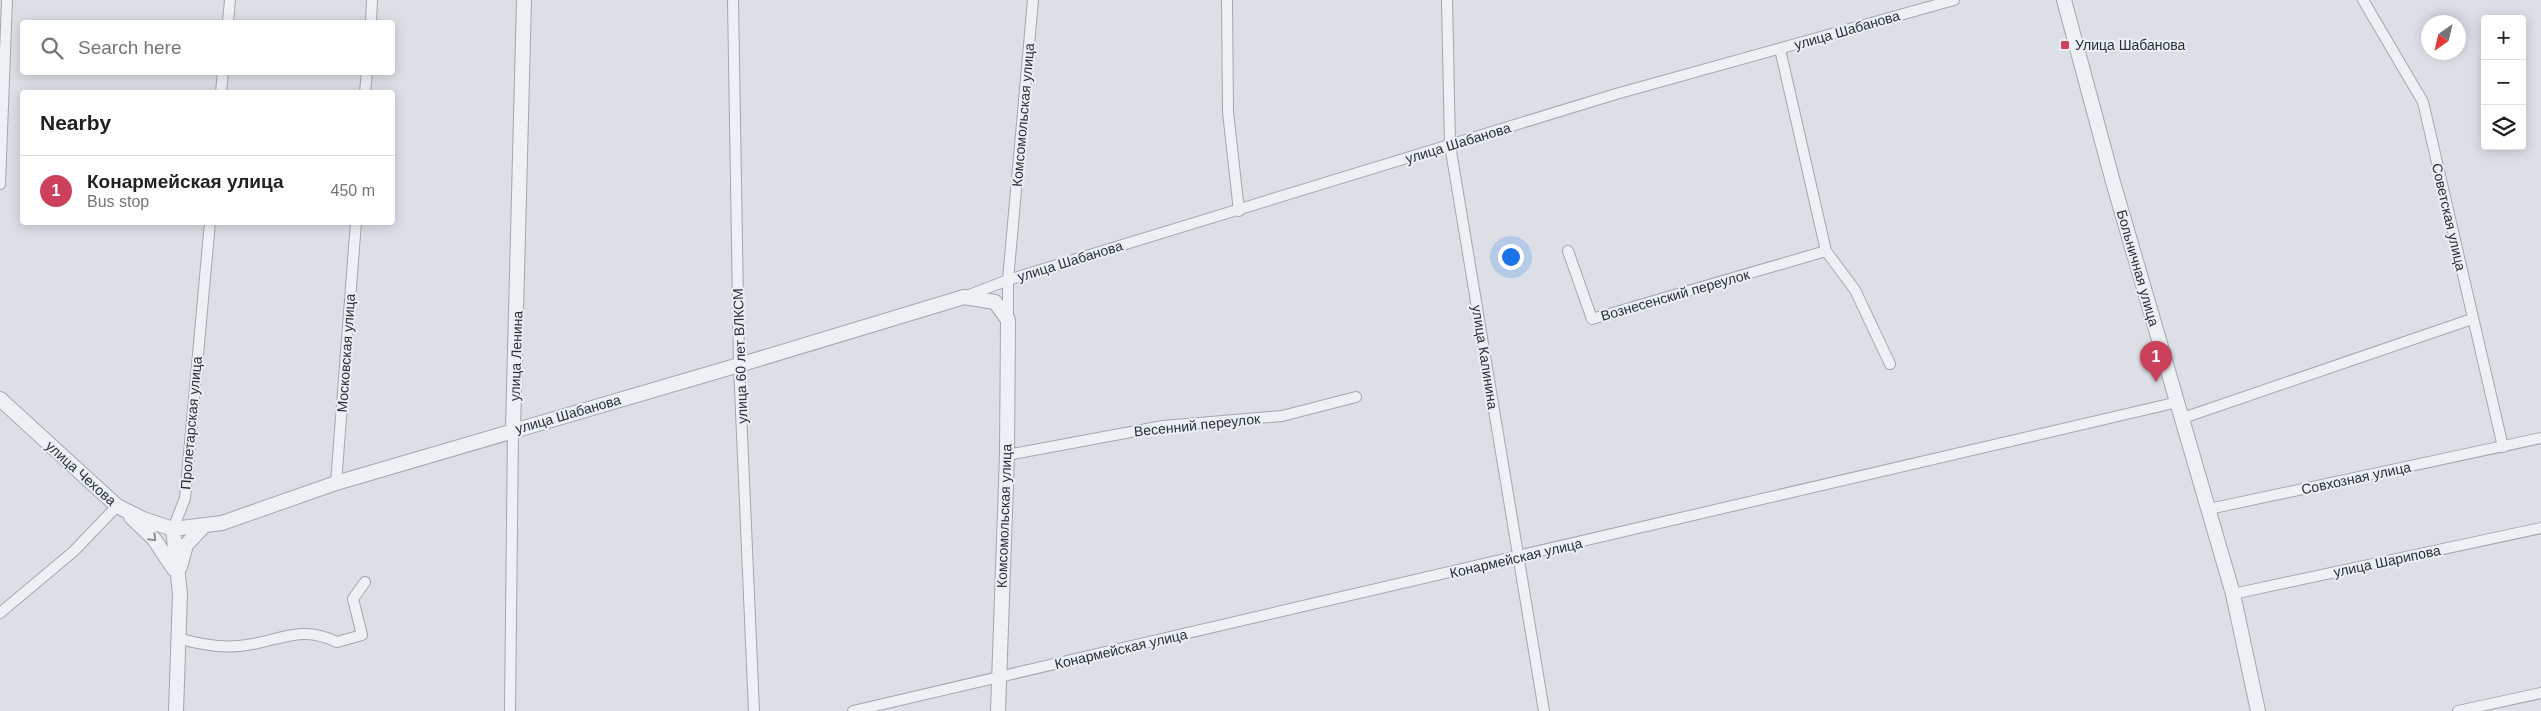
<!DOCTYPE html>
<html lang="en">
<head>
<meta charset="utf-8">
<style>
	:root { --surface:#fff; --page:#f2f2f2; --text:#202124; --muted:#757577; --line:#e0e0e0; --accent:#cb415c }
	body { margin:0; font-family:Helvetica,sans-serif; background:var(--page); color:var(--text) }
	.controls { position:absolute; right:15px; top:15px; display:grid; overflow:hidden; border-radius:5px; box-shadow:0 2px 12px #0003 }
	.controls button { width:45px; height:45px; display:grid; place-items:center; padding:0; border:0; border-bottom:1px solid var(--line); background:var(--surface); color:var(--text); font:25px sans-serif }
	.compass { position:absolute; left:2421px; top:15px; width:45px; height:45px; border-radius:50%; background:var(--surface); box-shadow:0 2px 12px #0003; rotate:214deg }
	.you { position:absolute; left:1510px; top:256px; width:18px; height:18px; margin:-12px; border:4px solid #fff; border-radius:50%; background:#1a73e8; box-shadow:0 0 0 8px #1a73e833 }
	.badge { display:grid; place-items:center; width:32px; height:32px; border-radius:50%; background:var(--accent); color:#fff; font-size:16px; font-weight:700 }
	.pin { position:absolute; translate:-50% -41px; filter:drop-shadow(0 1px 2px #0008) }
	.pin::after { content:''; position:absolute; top:26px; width:18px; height:15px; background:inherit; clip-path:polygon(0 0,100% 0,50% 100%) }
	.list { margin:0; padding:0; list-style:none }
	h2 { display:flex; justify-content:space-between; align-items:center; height:65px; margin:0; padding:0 20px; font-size:21px }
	h2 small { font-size:16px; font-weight:400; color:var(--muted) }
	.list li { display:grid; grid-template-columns:32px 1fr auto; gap:15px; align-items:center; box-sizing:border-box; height:70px; padding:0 20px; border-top:1px solid var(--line) }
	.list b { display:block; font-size:19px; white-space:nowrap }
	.list p { margin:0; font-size:16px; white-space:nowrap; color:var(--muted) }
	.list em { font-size:16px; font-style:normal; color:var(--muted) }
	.icon { flex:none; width:28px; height:28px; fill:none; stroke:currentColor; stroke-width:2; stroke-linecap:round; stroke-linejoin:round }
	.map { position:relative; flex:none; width:2541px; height:711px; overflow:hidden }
	.search { position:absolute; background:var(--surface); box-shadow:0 2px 12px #0003; left:20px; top:20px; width:375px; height:55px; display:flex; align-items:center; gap:12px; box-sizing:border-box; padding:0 18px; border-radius:5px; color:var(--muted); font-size:19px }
	.panel { position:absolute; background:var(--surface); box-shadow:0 2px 12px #0003; left:20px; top:90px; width:375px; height:135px; border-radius:5px }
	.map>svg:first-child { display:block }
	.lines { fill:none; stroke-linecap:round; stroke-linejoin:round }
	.minor-casing { stroke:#a2a7b0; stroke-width:12 }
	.tertiary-casing { stroke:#a2a7b0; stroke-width:16 }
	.minor { stroke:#eef1f4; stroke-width:10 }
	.tertiary { stroke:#eef1f4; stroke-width:14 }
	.oneway { stroke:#8a9098 }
	.poi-dot { fill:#cb415c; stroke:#ebeff4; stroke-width:2 }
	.labels { text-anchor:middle; stroke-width:4; stroke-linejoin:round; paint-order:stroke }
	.street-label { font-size:14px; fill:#262f3c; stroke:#ebeff4 }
	.poi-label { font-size:14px; fill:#262f3c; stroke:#ebeff4; text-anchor:start }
</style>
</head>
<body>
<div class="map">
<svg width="2541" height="711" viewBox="0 0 2541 711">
	<rect width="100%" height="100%" fill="#dce0e6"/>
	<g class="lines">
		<defs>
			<path id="minor" d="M733,0L739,365L754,711
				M1227,0L1228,112L1239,211
				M1447,0L1450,145L1544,711
				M2363,0L2423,102L2503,447
				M228,22L230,0
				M371,22L372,0
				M1780,49L1826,251L1855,290L1890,364
				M221,92L223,72
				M365,92L367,72
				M0,184L7,0
				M1568,251L1592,319L1826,251
				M964,297L1008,280L1616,94L1954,0
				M1008,320V280L1033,0
				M2183,418L2472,319
				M1007,455L1163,426L1282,416L1356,397
				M336,483L356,222
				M2209,509L2541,438
				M173,529L185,498L210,222
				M2233,594L2541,528
				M0,613L74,551L117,506
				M178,638C198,644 218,648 239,646C277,643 299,623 337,642L362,635L353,599L365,582
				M510,711L513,429
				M853,711L2178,402
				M2458,711L2541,693"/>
			<path id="tertiary" d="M2064,0L2113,182L2233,594L2258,711
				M0,399L117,506L143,519L173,529L222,523L336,483L739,365L964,297L995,302L1008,320L1007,455L998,711
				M513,429L524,0
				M131,517L154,539L174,569
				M173,529L180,594L176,711
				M180,567L186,545L203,527"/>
		</defs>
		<use href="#minor" class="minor-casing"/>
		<use href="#tertiary" class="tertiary-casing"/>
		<use href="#minor" class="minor"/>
		<use href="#tertiary" class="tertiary"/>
	</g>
	<defs><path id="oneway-chevron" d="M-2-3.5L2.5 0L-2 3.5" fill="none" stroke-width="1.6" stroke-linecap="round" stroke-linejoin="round" transform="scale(1.25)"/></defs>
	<use class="oneway" href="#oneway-chevron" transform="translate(153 538) rotate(47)"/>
	<rect class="poi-dot" x="2060" y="40" width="10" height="10" rx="2.5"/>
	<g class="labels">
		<g class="street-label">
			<text transform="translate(1847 30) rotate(-16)" y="5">улица Шабанова</text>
			<text transform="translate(1023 115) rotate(-85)" y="5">Комсомольская улица</text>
			<text transform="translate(1458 143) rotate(-17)" y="5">улица Шабанова</text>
			<text transform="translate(2449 217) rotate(77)" y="5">Советская улица</text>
			<text transform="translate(1070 261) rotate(-17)" y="5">улица Шабанова</text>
			<text transform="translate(2138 268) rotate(74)" y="5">Больничная улица</text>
			<text transform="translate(1675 295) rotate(-16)" y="5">Вознесенский переулок</text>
			<text transform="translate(346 353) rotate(-86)" y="5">Московская улица</text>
			<text transform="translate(516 356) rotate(-88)" y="5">улица Ленина</text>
			<text transform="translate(740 356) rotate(-92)" y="5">улица 60 лет ВЛКСМ</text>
			<text transform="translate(1485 357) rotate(81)" y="5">улица Калинина</text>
			<text transform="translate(568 414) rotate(-16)" y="5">улица Шабанова</text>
			<text transform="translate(191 423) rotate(-85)" y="5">Пролетарская улица</text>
			<text transform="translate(1197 425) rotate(-6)" y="5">Весенний переулок</text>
			<text transform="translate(81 473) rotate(42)" y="5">улица Чехова</text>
			<text transform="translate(2356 478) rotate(-12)" y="5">Совхозная улица</text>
			<text transform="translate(1004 516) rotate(-88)" y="5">Комсомольская улица</text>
			<text transform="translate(1516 558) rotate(-13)" y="5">Конармейская улица</text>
			<text transform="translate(2387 561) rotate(-12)" y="5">улица Шарипова</text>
			<text transform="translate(1121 649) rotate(-13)" y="5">Конармейская улица</text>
		</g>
		<g class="poi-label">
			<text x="2075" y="50">Улица Шабанова</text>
		</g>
	</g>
</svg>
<div class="controls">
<button>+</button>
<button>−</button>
<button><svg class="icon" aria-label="layers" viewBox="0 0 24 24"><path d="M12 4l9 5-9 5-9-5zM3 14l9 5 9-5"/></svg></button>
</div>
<svg class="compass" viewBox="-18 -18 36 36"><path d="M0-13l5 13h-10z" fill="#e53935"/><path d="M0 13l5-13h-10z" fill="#757577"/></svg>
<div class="you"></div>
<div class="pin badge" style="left:2156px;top:382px">1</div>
<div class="search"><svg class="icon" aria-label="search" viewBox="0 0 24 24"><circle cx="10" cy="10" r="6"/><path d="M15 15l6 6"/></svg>Search here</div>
<section class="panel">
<h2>Nearby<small></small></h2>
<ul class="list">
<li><span class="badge">1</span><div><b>Конармейская улица</b><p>Bus stop</p></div><em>450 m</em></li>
</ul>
</section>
</div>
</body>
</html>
